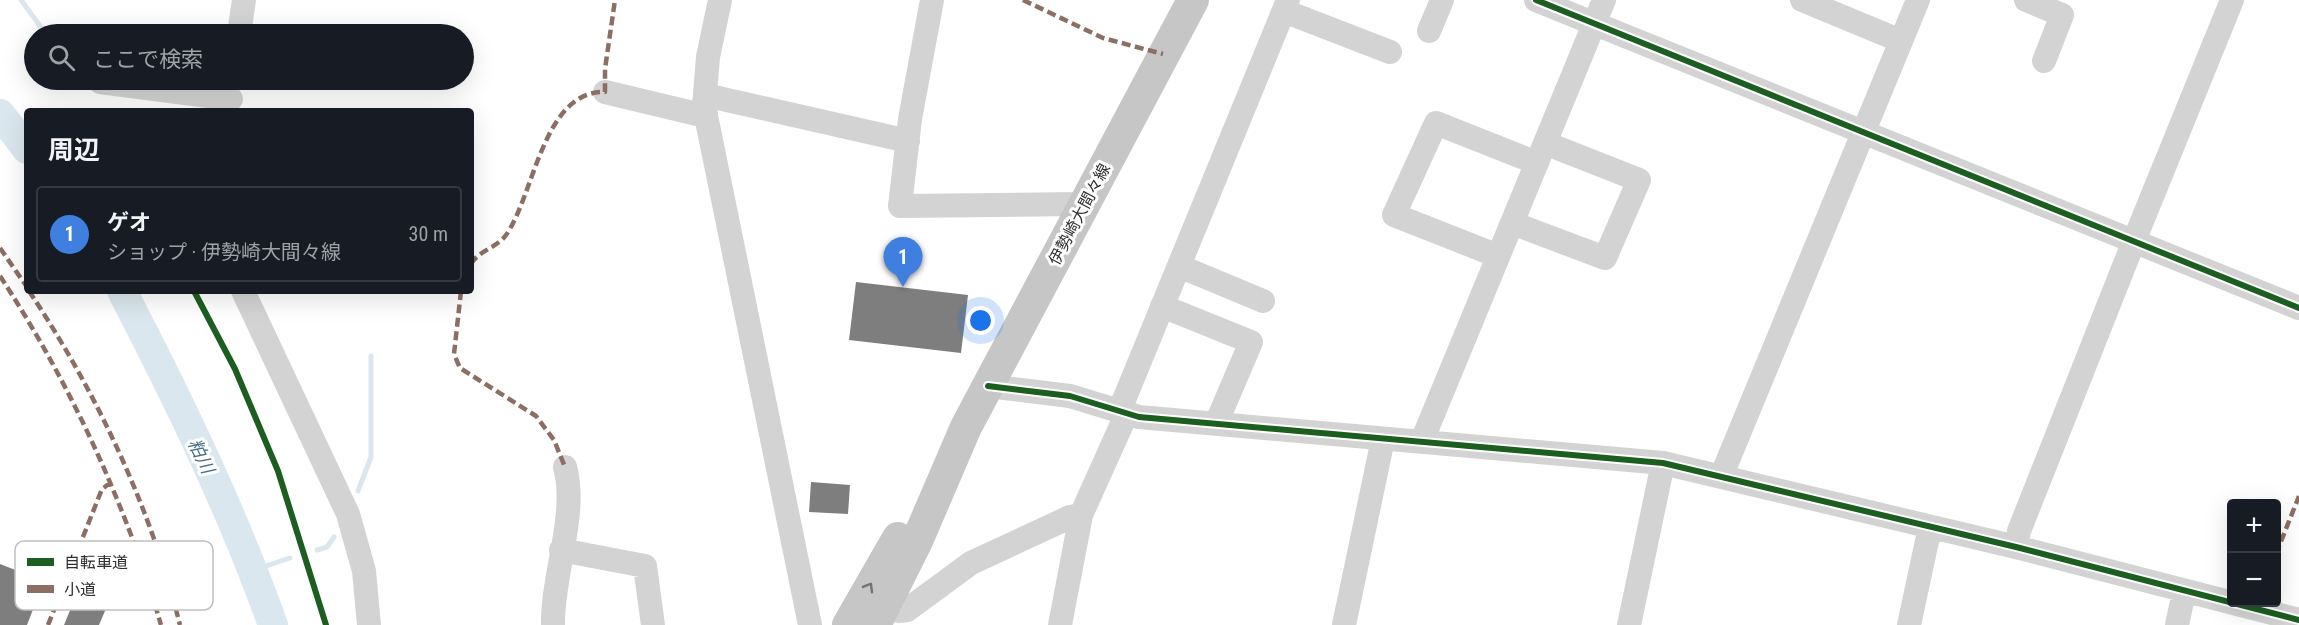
<!DOCTYPE html>
<html lang="ja">
<head>
<meta charset="utf-8">
<style>
	:root { --surface:#171b24; --page:#20242c; --text:#f1f3f6; --muted:#9ea1a6; --line:#363941; --accent:#1a73e8 }
	body { margin:0; font-family:"Roboto Condensed","Noto Sans JP",sans-serif; background:var(--page); color:var(--text) }
	.controls { position:absolute; right:18px; bottom:18px; display:grid; overflow:hidden; border-radius:6px; box-shadow:0 6px 24px #0002 }
	.controls button { width:54px; height:54px; display:grid; place-items:center; padding:0; border:0; border-bottom:2px solid var(--line); background:var(--surface); color:var(--text); font:30px sans-serif }
	.you { position:absolute; left:981px; top:321px; width:21px; height:21px; margin:-15px; border:4px solid #fff; border-radius:50%; background:#1a73e8; box-shadow:0 0 0 9px #1a73e833 }
	.badge { display:grid; place-items:center; width:39px; height:39px; border-radius:50%; background:var(--accent); color:#fff; font-size:20px; font-weight:700 }
	.pin { position:absolute; translate:-50% -50px; filter:drop-shadow(0 2px 3px #0008) }
	.pin::after { content:''; position:absolute; top:32px; width:21px; height:18px; background:inherit; clip-path:polygon(0 0,100% 0,50% 100%) }
	.list { margin:0; padding:0; list-style:none }
	h2 { display:flex; justify-content:space-between; align-items:center; height:78px; margin:0; padding:0 24px; font-size:26px }
	h2 small { font-size:20px; font-weight:400; color:var(--muted) }
	.list li { display:grid; grid-template-columns:39px 1fr auto; gap:18px; align-items:center; box-sizing:border-box; height:96px; margin:0 12px 12px; padding:0 12px; border:2px solid var(--line); border-radius:6px }
	.list b { display:block; font-size:22px; white-space:nowrap }
	.list p { margin:0; font-size:20px; white-space:nowrap; color:var(--muted) }
	.list em { font-size:20px; font-style:normal; color:var(--muted) }
	.icon { flex:none; width:33px; height:33px; fill:none; stroke:currentColor; stroke-width:2; stroke-linecap:round; stroke-linejoin:round }
	.map { position:relative; flex:none; width:2299px; height:625px; overflow:hidden }
	.search { position:absolute; background:var(--surface); box-shadow:0 6px 24px #0002; left:24px; top:24px; width:450px; height:66px; display:flex; align-items:center; gap:15px; box-sizing:border-box; padding:0 21px; border-radius:33px; color:var(--muted); font-size:22px }
	.panel { position:absolute; background:var(--surface); box-shadow:0 6px 24px #0002; left:24px; top:108px; width:450px; height:186px; border-radius:6px }
	.map>svg:first-child { display:block }
	.lines { fill:none; stroke-linecap:round; stroke-linejoin:round }
	.stream { stroke:#dbe7ee; stroke-width:5 }
	.river { stroke:#dbe7ee; stroke-width:30 }
	.building { fill:#7e7e7e }
	.minor { stroke:#d3d3d3; stroke-width:24 }
	.major { stroke:#c6c6c6; stroke-width:32 }
	.quiet { stroke:#8d6e63; stroke-width:4.5; stroke-dasharray:9 4.5; stroke-linecap:butt }
	.cycleway-casing { stroke:#fff; stroke-width:10 }
	.cycleway { stroke:#1b5e20; stroke-width:6 }
	.oneway { stroke:#727272 }
	.labels { text-anchor:middle; stroke-width:6; stroke-linejoin:round; paint-order:stroke }
	.street-label { font-size:16px; fill:#2e2e2e; stroke:#fff }
	.water-label { font-size:18px; font-style:italic; fill:#466f86; stroke:#fff }
	.key { fill:#fff; stroke:#c0c0c0; stroke-width:1.5 }
	.key-label { font-size:16px; fill:#2e2e2e }
</style>
</head>
<body>
<div class="map">
<svg width="2299" height="625" viewBox="0 0 2299 625">
	<rect width="100%" height="100%" fill="#fff"/>
	<g class="lines">
		<path class="stream" d="M21,0L46,34
			M358,491L371,457V356
			M317,550L327,547L334,537
			M254,570L290,558"/>
		<path class="river" d="M0,114L27,149
			M122,291C178,399 232,510 273,625"/>
	</g>
	<path class="building" d="M856,282L968,295L961,353L849,340Z
		M811,482L850,485L848,514L809,512Z
		M94,552L125,564L99,625H64Z
		M0,564L44,581L27,625H0Z"/>
	<g class="lines">
		<path class="minor" d="M720,0L708,57L704,106L810,625
			M932,0L910,119L900,206L1084,204
			M1536,0L2299,308
			M1802,0L1901,41
			M2026,0L2062,15L2044,61
			M1284,11L1390,52
			M1429,31L1442,0
			M239,34L244,0
			M100,82L231,99
			M605,92L697,114H706
			M705,95L908,141
			M1512,223L1605,258L1639,180L1545,143
			M1498,256L1394,215L1436,123L1537,163
			M1179,266L1263,301
			M243,291L348,514L364,571L369,625
			M1162,306L1251,342L1216,424
			M988,386L1070,396L1139,417L1663,463L2016,547L2299,620
			M1119,412L1288,0
			M1422,441L1604,0
			M1721,477L1918,0
			M2016,547L2019,531L2134,241L2232,0
			M561,550L645,566L653,625
			M886,604L899,611L907,610L971,563L1070,517L1081,515
			M553,625C552,575 578,514 565,467
			M1060,625L1081,515L1126,415
			M1344,625L1383,439
			M1629,625L1663,463
			M1909,625L1930,527
			M2177,625L2184,592"/>
		<path class="major" d="M848,625L898,538
			M875,625L917,541L966,427L1193,0"/>
		<path class="quiet" d="M1023,0L1103,38L1163,54
			M0,248L27,287
			M471,264C479,250 497,248 506,235C534,196 543,90 605,92V69L615,0
			M0,276C70,383 125,502 161,625
			M29,291C97,393 150,506 180,625
			M461,291L454,354L460,368L536,416L554,440L565,467
			M2276,554L2299,496
			M48,625L102,489L110,483"/>
		<defs>
			<path id="cycleway" d="M1536,0L2299,308
				M194,291L235,369L278,471L326,625
				M988,386L1070,396L1139,417L1663,463L2016,547L2299,620"/>
		</defs>
		<use href="#cycleway" class="cycleway-casing"/>
		<use href="#cycleway" class="cycleway"/>
	</g>
	<defs><path id="oneway-chevron" d="M-2-3.5L2.5 0L-2 3.5" fill="none" stroke-width="1.6" stroke-linecap="round" stroke-linejoin="round" transform="scale(1.5)"/></defs>
	<use class="oneway" href="#oneway-chevron" transform="translate(869 587) rotate(-60)"/>
	<g class="labels">
		<g class="street-label">
			<text transform="translate(1079 214) rotate(-62)" y="6">伊勢崎大間々線</text>
		</g>
		<g class="water-label">
			<text transform="translate(201 456) rotate(64)" y="6">粕川</text>
		</g>
	</g>
	<rect x="15" y="541" width="198" height="69" rx="9" class="key"/>
	<rect x="27" y="558" width="27" height="8" fill="#1b5e20"/>
	<rect x="27" y="585" width="27" height="8" fill="#8d6e63"/>
	<g class="key-label">
		<text x="64" y="568">自転車道</text>
		<text x="64" y="595">小道</text>
	</g>
</svg>
<div class="controls">
<button>+</button>
<button>−</button>
</div>
<div class="you"></div>
<div class="pin badge" style="left:903px;top:287px;background:#3f7fe0">1</div>
<div class="search"><svg class="icon" aria-label="search" viewBox="0 0 24 24"><circle cx="10" cy="10" r="6"/><path d="M15 15l6 6"/></svg>ここで検索</div>
<section class="panel">
<h2>周辺<small></small></h2>
<ul class="list">
<li><span class="badge" style="background:#3f7fe0">1</span><div><b>ゲオ</b><p>ショップ · 伊勢崎大間々線</p></div><em>30 m</em></li>
</ul>
</section>
</div>
</body>
</html>
